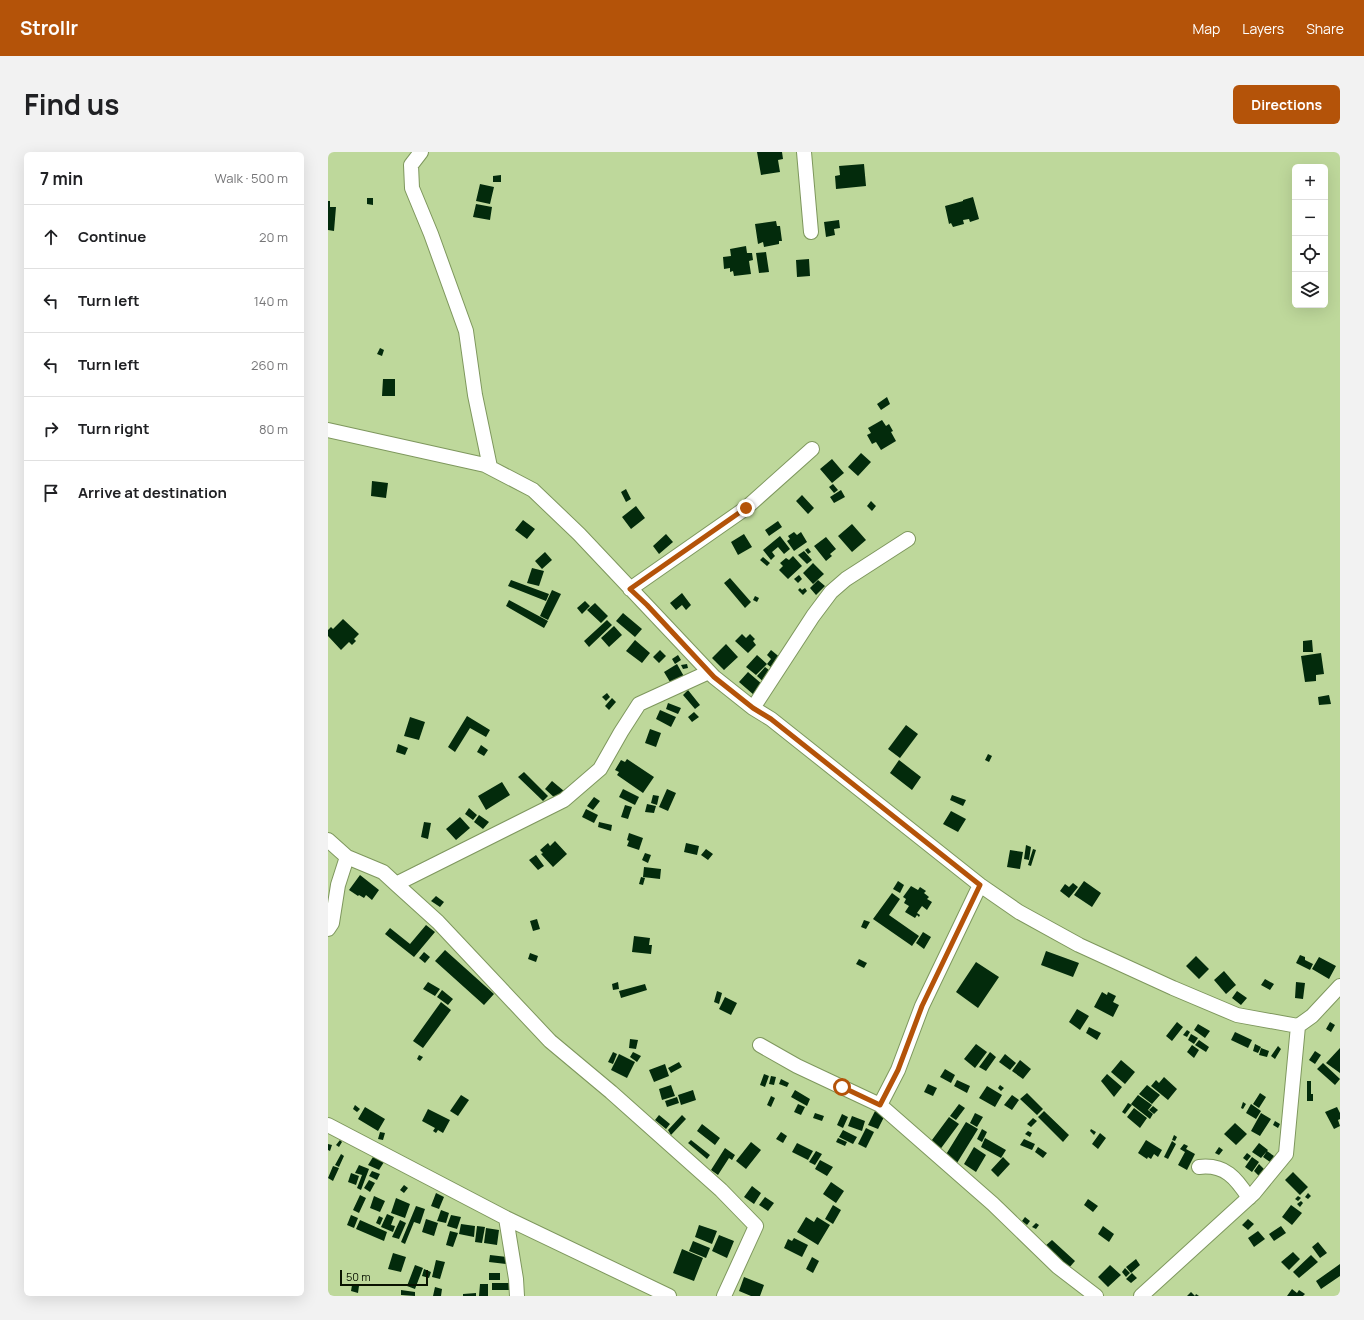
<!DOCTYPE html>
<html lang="en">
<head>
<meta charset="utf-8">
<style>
	:root { --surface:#fff; --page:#f2f2f2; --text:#202124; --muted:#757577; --line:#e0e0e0; --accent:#b45309 }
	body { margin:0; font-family:Manrope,sans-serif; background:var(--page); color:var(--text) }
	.controls { position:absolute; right:12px; top:12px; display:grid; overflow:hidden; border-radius:6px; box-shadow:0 4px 16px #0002 }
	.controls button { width:36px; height:36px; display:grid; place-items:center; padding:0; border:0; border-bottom:1px solid var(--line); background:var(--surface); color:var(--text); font:20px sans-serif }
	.scale { position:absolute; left:12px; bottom:10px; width:88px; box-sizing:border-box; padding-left:4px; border:2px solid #091200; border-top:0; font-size:11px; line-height:14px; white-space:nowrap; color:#091200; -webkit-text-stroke:3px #bed89b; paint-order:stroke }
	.stop { position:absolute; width:12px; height:12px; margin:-9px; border:3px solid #b45309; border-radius:50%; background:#fff }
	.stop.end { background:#b45309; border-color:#fff; box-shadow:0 1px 4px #0008 }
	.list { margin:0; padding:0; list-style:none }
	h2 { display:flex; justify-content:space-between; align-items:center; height:52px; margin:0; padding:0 16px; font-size:17px }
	h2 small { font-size:13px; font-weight:400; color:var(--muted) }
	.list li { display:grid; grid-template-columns:26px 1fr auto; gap:12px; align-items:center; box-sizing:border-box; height:64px; padding:0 16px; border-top:1px solid var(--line) }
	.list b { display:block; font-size:15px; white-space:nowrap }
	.list em { font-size:13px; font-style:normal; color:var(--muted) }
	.icon { flex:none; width:22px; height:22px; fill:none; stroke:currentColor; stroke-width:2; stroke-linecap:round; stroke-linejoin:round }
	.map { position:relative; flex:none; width:1012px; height:1144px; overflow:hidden; border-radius:6px }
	header { display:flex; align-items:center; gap:24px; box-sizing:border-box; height:56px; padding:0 20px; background:var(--accent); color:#fff }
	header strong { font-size:19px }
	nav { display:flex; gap:22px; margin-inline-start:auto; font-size:14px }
	.intro { display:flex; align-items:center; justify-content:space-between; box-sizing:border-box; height:96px; padding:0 24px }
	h1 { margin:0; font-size:28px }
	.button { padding:10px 18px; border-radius:6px; background:var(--accent); color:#fff; font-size:14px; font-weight:700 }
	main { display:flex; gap:24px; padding:0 24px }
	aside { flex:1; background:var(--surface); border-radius:6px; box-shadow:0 4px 16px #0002 }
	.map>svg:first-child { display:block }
	.building { fill:#032b0c }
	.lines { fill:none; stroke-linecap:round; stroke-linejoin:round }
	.minor-casing { stroke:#7e975d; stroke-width:16 }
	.minor { stroke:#fff; stroke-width:14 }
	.route { stroke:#b45309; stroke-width:5 }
</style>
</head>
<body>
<header>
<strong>Strollr</strong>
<nav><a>Map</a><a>Layers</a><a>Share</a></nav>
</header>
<div class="intro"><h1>Find us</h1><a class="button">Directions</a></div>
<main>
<aside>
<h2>7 min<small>Walk · 500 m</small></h2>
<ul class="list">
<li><svg class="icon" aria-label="ahead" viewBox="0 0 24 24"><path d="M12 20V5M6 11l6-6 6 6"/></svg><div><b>Continue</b></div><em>20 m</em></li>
<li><svg class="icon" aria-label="left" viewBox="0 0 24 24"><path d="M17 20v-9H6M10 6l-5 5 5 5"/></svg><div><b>Turn left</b></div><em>140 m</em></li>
<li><svg class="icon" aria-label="left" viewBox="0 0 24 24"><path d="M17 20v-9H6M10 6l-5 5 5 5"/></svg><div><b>Turn left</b></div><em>260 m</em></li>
<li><svg class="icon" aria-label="right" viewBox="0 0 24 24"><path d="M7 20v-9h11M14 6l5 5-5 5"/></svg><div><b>Turn right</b></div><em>80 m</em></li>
<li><svg class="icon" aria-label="arrive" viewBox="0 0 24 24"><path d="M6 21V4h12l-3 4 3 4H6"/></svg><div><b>Arrive at destination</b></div></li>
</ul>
</aside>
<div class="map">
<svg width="1012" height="1144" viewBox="0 0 1012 1144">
	<rect width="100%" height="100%" fill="#bed89b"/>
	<path class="building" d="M429,0H454L455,7L450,8L452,20L433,23Z
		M536,12L538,34L508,37L507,24L512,23L511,14Z
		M173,23V30H165V24Z
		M152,32L166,35L162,52L148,49Z
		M645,45L651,67L642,70L641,67L635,68L636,72L625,75L623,71L621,72L617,54L635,49V48Z
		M39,46H45V53L39,52Z
		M0,49H2V55H8L6,79L0,78Z
		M148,52L164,55L162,68L145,65Z
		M511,68L512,76L506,77L507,83L498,85L496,70Z
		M448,69L449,74H452L454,89H451V92L436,95L435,90L430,92L427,72Z
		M418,94L419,101H424L425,108L421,109L423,122L406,124L405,119L402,120V116L396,117L395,105L403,104L402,97Z
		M438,100L441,120L431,121L428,101Z
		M481,107L482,124L469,125L468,108Z
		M52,196L56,198L54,204L49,202Z
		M55,227H67V244H54Z
		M559,245L562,252L553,258L549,252Z
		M554,268L558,274L561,272L565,279L563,280L568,289L553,298L548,290L544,292L539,283L543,281L540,276Z
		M533,301L543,310L530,324L520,315Z
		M504,307L516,321L504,331L492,317Z
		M44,329L60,331L58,346L43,344Z
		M505,332L510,338L506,341L501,335Z
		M298,337L303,347L298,350L293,340Z
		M513,338L517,345L506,351L502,345Z
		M474,343L486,356L480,362L468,349Z
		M543,349L548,354L544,359L539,354Z
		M308,354L317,366L303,377L294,365Z
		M195,368L207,377L199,387L187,378Z
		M450,369L454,375L441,384L437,378Z
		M524,372L538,388L524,400L510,384Z
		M466,380L469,383L473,380L479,390L466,399L459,389L462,387L460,384Z
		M338,382L345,390L331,402L325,394Z
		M416,382L424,395L410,403L403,390Z
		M452,384L462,397L456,402L450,395L444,400L447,404L443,408L435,398Z
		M498,385L508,397L502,402L504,404L498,409L486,394Z
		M480,396L483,400L480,402L477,398Z
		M476,399L484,408L479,412L470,403Z
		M217,400L224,408L214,417L207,409Z
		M465,404L474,414L460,427L451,418L455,414L452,411L458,406L461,408Z
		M435,405L442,411L439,414L432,408Z
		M485,411L496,422L485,432L475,421Z
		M204,416L216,419L211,434L199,431Z
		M471,423L474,427L470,431L466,427Z
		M402,426L423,450L417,456L396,431Z
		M183,428L221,442L218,449L180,434Z
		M490,428L497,434L488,443L482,436Z
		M472,436L474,438L477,436L479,439L475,443L470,438Z
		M224,438L233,442L220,468L212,464Z
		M354,441L363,453L358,458L354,453L348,458L342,451Z
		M427,444L431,446L429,450L425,448Z
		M181,448L220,469L216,476L178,454Z
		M257,449L262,454L254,462L249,456Z
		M267,451L280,464L273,471L259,458Z
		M295,461L314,477L307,485L288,469Z
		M15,467L31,482L26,487L28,489L24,493L21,490L13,498L0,484V478L3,475L5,477Z
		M279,468L284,473L261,495L256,489Z
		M286,474L294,483L281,495L273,486Z
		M414,482L418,486L422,482L427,487L425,489L428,493L420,501L407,489Z
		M307,488L322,501L314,511L298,499Z
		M984,488L985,500H975V489Z
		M398,492L410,505L396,518L384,506Z
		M332,498L338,504L331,511L325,505Z
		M443,498L454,507L445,517L439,512L443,507L439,503Z
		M993,501L996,522L988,523V529L977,530L973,504Z
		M350,503L353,508L347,512L344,507Z
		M429,503L439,512L428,523L418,515Z
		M349,512L358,528L345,535L336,520Z
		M359,512L360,516L355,517L353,513Z
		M437,515L445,521L437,531L429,524Z
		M420,520L435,533L426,543L411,530Z
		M360,538L372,553L367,557L355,543Z
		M279,541L282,545L278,549L274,545Z
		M1001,543L1003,552L991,553L990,545Z
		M284,546L288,550L281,558L277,554Z
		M340,551L353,556L350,562L338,557Z
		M332,558L348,565L343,575L328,567Z
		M366,560L371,565L364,570L360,565Z
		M139,564L162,578L158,585L142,576L127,600L120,595Z
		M82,565L97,570L91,588L76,584Z
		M578,573L590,582L572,606L560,597Z
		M322,577L333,581L328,595L317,591Z
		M70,592L80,596L77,603L68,600Z
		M153,593L160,598L156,604L149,600Z
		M660,602L664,604L661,610L657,608Z
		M299,607L326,625L315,641L289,623L291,620L287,618L293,608L297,610Z
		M571,608L593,625L584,638L562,621Z
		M196,620L220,644L215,649L190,625Z
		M224,629L236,639L229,648L217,637Z
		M174,630L182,643L158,658L150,644Z
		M295,637L311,645L307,653L291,645Z
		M339,637L348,641L340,659L331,655Z
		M325,643L331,644L329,653L323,651Z
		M624,643L638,648L635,654L622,648Z
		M266,645L272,649L265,658L259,654Z
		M319,652L328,654L326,661L317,660Z
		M297,653L304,655L300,667L293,665Z
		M141,656L149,663L145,668L137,662Z
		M258,657L270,663L266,671L254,665Z
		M623,659L638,667L630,680L615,672Z
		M151,663L161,670L155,677L146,670Z
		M132,665L142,676L128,688L118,677Z
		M96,670L103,671L100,687L93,685Z
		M271,670L284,673L283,679L270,675Z
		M301,681L315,686L311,698L299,694L301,689L299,688Z
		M227,689L239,702L225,715L213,702L215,701L212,698L220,691L222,694Z
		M358,691L371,694L369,703L356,700Z
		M698,693L703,695L701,708L696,707Z
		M378,697L385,702L380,708L373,703Z
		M705,697L708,698L703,714L700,713Z
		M682,698L695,700L692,717L679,715Z
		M317,701L323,703L320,711L314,708Z
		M208,703L216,714L210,718L201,708Z
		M316,715L333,717L332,727L315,725Z
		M32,723L51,738L44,748L38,743L36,746L31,743L30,744L21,738Z
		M313,725L317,726L315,733L311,732Z
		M570,729L576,733L572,741L565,737Z
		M756,729L773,741L764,755L746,743Z
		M745,731L750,735L741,746L732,739L737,732L741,735Z
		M583,734L590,738L592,735L598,739L596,741L601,745L599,747L604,750L599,758L594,754L589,761L592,763L591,765L589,763L587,766L577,760L581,754L576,751L578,747L575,745Z
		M564,741L572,747L561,763L591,784L584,794L545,767Z
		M108,744L116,750L112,755L103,749Z
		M209,767L212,777L205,779L202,769Z
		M536,768L542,770L538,777L533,775Z
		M98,773L107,780L86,805L57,782L62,776L82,792Z
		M595,780L603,785L596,797L588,791Z
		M306,784L322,786L321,793H324L323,802L304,800Z
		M117,798L166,842L156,853L107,809Z
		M718,799L751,811L745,825L713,813Z
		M96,800L102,805L97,811L91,806Z
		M202,801L210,804L208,810L200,807Z
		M972,803L977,805V808L985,812L982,818L968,811Z
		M868,804L881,817L871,827L858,814Z
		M991,805L1008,814L1001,827L984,817Z
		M531,807L539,811L536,816L528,812Z
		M648,810L671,825L650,856L628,840Z
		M896,819L908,833L898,842L886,828Z
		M937,827L946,832L942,838L933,833Z
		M100,830L112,837L107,844L95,837Z
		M290,830L291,837L285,838L284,832Z
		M968,830L977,831L975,847L967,846Z
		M317,832L319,838L293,846L291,839Z
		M114,838L125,847L120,853L109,845Z
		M389,839L394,841L391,852L386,850Z
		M909,839L919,846L913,853L904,846Z
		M774,840L779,843L780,840L788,844L785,850L791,853L785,865L766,855Z
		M397,845L409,851L403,863L391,857Z
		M113,850L123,858L95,896L85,889Z
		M749,857L761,864L752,878L741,870Z
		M849,870L855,875L844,889L838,884Z
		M1002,870L1007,873L1003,880L998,877Z
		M870,872L882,879L877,886L866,878Z
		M761,875L773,881L769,888L758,881Z
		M859,878L862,880L859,885L855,883Z
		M907,880L924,888L920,896L903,888Z
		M863,882L870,886L866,892L860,888Z
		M302,887L310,888L308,897L301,896Z
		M871,888L881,895L878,900L867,893Z
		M648,892L659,900L647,916L636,907Z
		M927,892L933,895L930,901L925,899Z
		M864,893L871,898L866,906L859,900Z
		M950,894L953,897L947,907L943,904Z
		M933,896L941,899L939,905L931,903Z
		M1012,896V921L998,911Z
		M987,899L993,903L987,912L981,908Z
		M285,900L289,902L285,912L280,910Z
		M305,900L313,904L309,910L302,905Z
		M662,900L668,905L658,919L651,915Z
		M291,902L307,910L299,926L283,918Z
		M677,902L688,911L682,918L671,910Z
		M91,903L95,905L92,909L89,907Z
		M692,908L703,917L695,927L684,919Z
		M793,908L807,920L797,932L783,920Z
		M351,910L354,915L343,921L340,916Z
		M995,911L1012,927L1007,933L989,917Z
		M337,912L341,924L326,930L321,918Z
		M617,917L627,923L623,931L612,925Z
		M436,922L441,924L437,935L432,933Z
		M779,922L794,935L786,945L773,929Z
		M443,924L448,925L446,933L441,932Z
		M836,925L849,937L840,948L823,934L828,928L831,931Z
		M453,927L461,931L459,935L451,932Z
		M629,928L642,934L639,941L626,934Z
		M979,929H983V942H985V949H979Z
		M600,932L609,936L605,944L596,940Z
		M343,933L347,944L334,948L331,937Z
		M672,933L676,936L673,939L670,936Z
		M819,933L832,943L824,952L811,942Z
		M659,934L674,943L667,955L651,946Z
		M365,938L368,948L353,953L350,943Z
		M467,938L482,947L479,954L463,945Z
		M699,941L715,957L709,963L692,947Z
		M932,941L938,945L931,956L925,952Z
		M133,943L141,948L130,964L122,959Z
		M684,943L691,948L684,958L676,953Z
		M810,943L824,953L820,958L825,962L822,967L803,952Z
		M443,944L447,946L443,955L439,953Z
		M349,945L351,951L339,955L337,949Z
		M915,950L918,952L915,957L913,956Z
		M800,951L804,953L797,962L794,960Z
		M470,952L477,955L473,963L466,960Z
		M631,952L637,956L628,968L622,964Z
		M923,952L933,959L928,967L918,961Z
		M27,953L32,957L29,960L25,957Z
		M825,954L830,958L826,962L821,958Z
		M37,955L57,967L50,979L30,967Z
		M1009,955L1012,961V967L1010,968L1012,974L1006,977L997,960Z
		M806,956L819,966L812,976L799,965Z
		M100,957L122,968L115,981L110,978L108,981L105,979L107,976L94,969Z
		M547,959L557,963L550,977L540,973Z
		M716,959L741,983L735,990L710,965Z
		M487,961L496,964L494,969L485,966Z
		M647,961L655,965L649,975L642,971Z
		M933,961L943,967L932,984L923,979Z
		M514,962L520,965L515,976L509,973Z
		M331,963L342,972L338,977L327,968Z
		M354,963L358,967L343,983L340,978Z
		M524,964L537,969L534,979L520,974Z
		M621,965L631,972L611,999L601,992Z
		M705,966L709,969L703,975L699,972Z
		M947,969L952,972L950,976L945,973Z
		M638,970L650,977L629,1011L617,1004Z
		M907,971L919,982L908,993L896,982Z
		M374,972L392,986L387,993L369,979Z
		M538,976L546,980L538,996L530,992Z
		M654,977L659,980L654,990L649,987Z
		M763,977L768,980L766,983L762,979Z
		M515,978L529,985L525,992L511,985Z
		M700,979L704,981L702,985L697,982Z
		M52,980L57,981L55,988L50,987Z
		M453,980L459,984L455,991L448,987Z
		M772,981L778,986L770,997L764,992Z
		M846,983L849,985L847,989L844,988Z
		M510,986L519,990L517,994L508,990Z
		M657,986L678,998L673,1006L653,995Z
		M696,987L707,992L704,998L692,993Z
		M12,988L14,990L11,995L8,993Z
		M363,988L382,1003L379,1007L360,991Z
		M818,988L834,998L830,1005L826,1002L823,1007L820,1005L819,1007L810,1001Z
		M844,989L848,992L840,1007L836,1005Z
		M423,990L433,998L418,1017L408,1009Z
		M469,991L485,999L480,1008L464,1000Z
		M931,991L940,998L933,1006L924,1000Z
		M0,992L4,993L2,999L0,998Z
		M856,992L860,994L858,997L867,1002L859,1018L850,1013L857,1000L852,997Z
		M646,995L658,1003L648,1020L636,1012Z
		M710,995L719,1001L715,1006L707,1000Z
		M891,995L895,998L891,1003L887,1001Z
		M397,996L407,1003L404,1008L401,1006L390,1023L383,1018Z
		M488,999L494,1002L487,1013L481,1010Z
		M939,999L946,1004L942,1010L935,1005Z
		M919,1001L923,1004L919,1009L915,1006Z
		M13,1002L16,1004L11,1015L7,1013Z
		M45,1005L56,1010L51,1018L40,1013Z
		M675,1005L682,1012L670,1025L663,1018Z
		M924,1005L931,1010L924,1020L917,1015Z
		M492,1008L505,1015L499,1024L487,1017Z
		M931,1012L936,1017L931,1024L926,1019Z
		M31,1013L41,1017L33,1038L29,1036L34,1023L27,1021Z
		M5,1014L11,1016L5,1029L0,1026Z
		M44,1019L52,1022L49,1028L41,1024Z
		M965,1020L980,1035L972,1043L957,1028Z
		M23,1021L31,1024L28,1033L20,1030Z
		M41,1028L47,1031L42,1040L36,1036Z
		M503,1030L516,1039L508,1051L495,1042Z
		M76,1033L80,1036L76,1041L72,1038Z
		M424,1034L433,1041L426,1052L416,1045Z
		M108,1041L116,1045L111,1057L103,1054Z
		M980,1041L983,1044L980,1047L977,1045Z
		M32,1043L38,1046L31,1061L25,1058Z
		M46,1044L57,1049L52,1060L42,1056Z
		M970,1044L973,1046L970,1049L967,1047Z
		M437,1045L446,1051L440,1059L431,1053Z
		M68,1046L82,1052L77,1066L63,1061Z
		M760,1047L770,1054L765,1060L756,1053Z
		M973,1049L975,1051L972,1055L969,1052Z
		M505,1053L513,1058L505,1072L497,1067Z
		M963,1053L974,1061L964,1073L954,1065Z
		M88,1054L97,1057L92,1072L86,1070L77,1092L73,1090Z
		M113,1058L121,1061L118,1071L109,1069Z
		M59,1062L66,1065L63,1073L67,1074L65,1080L53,1075Z
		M23,1063L30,1066L26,1076L19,1073Z
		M123,1063L133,1065L129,1077L119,1074Z
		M51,1064L55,1066L52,1073L48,1071Z
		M478,1065L486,1070L489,1065L502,1073L490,1093L469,1080Z
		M697,1065L702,1069L699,1073L694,1069Z
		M98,1067L110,1071L106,1084L94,1080Z
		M920,1067L926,1072L920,1078L914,1073Z
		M32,1068L59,1080L56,1089L28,1077Z
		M72,1068L78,1071L71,1087L64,1085Z
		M708,1071L711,1073L708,1077L704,1075Z
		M133,1072L147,1074L146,1085L131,1082Z
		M371,1073L389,1079L384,1092L367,1085Z
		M149,1074L157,1075L154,1091L147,1090Z
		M775,1074L786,1082L781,1090L770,1082Z
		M953,1074L958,1081L946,1089L941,1082Z
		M158,1076L171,1078L169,1093L156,1091Z
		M122,1079L130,1081L125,1095L118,1093Z
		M930,1079L937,1087L926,1095L920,1086Z
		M391,1083L406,1089L399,1106L384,1099Z
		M466,1086L480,1093L474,1105L456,1096L460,1087L464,1089Z
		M724,1088L747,1109L740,1117L716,1095Z
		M365,1089L382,1096L378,1106L361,1099Z
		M990,1090L999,1101L992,1106L984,1095Z
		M354,1097L375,1106L366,1129L345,1121Z
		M965,1100L972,1107L961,1118L953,1110Z
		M65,1101L78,1105L73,1120L60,1117Z
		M162,1103L179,1105L178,1112L161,1110Z
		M983,1103L990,1110L971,1126L965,1120Z
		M484,1105L491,1109L485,1121L478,1117Z
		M808,1107L812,1113L803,1121L798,1115Z
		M108,1108L117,1110L112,1127L104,1125Z
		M1012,1112V1124L993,1137L988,1129Z
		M87,1113L95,1116L87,1137L79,1134Z
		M782,1113L793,1123L780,1135L770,1125Z
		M797,1116L802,1121L798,1125L794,1120Z
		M96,1117L103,1120L101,1126L94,1124Z
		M161,1121H172V1128H161Z
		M804,1121L809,1126L803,1131L798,1127Z
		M416,1125L436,1133L432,1144H423L411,1139Z
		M164,1131H181V1138H164Z
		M152,1132H160V1144H151Z
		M24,1133L31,1134L30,1141L23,1139Z
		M107,1135L114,1137L113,1144H105Z
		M964,1137L969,1141L971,1138L977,1142L975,1144H959Z
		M73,1138L87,1140V1144L73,1143Z
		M863,1140L867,1144L868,1142L871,1144H859Z
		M148,1141V1144H135V1142Z"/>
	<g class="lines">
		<defs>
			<path id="minor" d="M93,0L83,13L84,36L103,82L138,179L147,243L162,315
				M476,0L483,80
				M0,278L157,313L205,338L251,382L386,525L425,556L443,567L652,733L691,760L751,793L845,836L909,863L970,874L984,864L1012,834
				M302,437L418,356L484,297
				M425,556L485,464L503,440L518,427L580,387
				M0,688L19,705L55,720L68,732L110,770L222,889L283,940L393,1038L428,1074L396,1144
				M68,732L236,648L272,617L293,580L311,552L381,520
				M0,777L4,771L10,733L19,705
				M432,893L469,914L552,953L665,1052L730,1115L768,1144
				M552,953L570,918L594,854L652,733
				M0,973L178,1066L341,1144
				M871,1015C897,1012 908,1026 921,1046
				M178,1066L188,1127L189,1144
				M813,1144L926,1041L958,1002L970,874"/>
		</defs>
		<use href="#minor" class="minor-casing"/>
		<use href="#minor" class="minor"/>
	</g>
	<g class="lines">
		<path class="route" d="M418,356L302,437L319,453L386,525L425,556L443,567L652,733L594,854L570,918L552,953L514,935"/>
	</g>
</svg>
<div class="controls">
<button>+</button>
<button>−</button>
<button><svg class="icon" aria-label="locate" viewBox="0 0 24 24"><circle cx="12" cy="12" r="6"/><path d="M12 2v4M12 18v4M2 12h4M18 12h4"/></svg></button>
<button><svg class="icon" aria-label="layers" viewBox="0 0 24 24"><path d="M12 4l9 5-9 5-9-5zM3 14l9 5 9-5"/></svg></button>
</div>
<div class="scale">50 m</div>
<div class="stop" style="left:514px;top:935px"></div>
<div class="stop end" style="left:418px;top:356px"></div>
</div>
</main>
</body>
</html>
